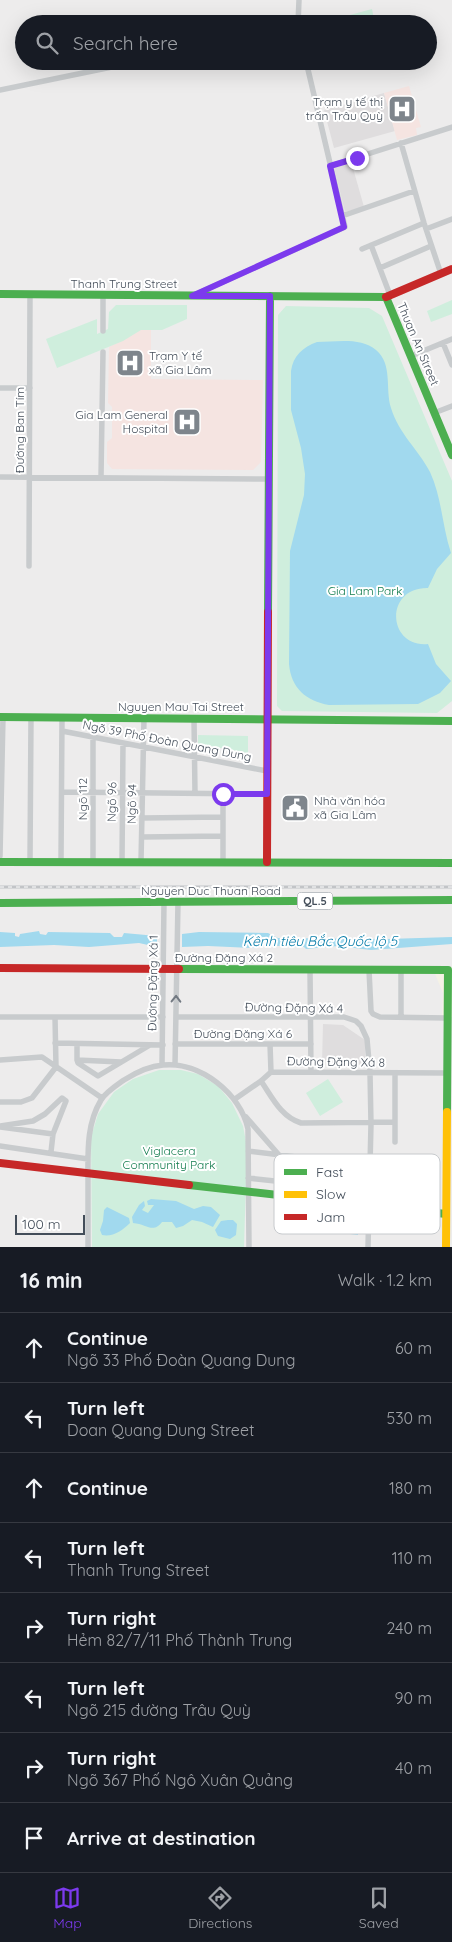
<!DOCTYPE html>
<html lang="en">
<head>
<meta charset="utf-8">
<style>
	:root { --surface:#171b24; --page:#20242c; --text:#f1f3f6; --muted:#9ea1a6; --line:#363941; --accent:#7c3aed }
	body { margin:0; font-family:Quicksand,sans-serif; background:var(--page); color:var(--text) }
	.scale { position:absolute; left:15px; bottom:12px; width:70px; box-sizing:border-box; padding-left:5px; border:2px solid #434d59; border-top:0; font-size:14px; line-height:18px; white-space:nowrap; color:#434d59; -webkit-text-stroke:4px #fff; paint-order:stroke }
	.stop { position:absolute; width:15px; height:15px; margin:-11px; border:4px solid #7c3aed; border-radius:50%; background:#fff }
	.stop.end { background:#7c3aed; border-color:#fff; box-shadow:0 1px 5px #0008 }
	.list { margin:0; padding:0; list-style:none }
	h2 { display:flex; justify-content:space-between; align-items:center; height:65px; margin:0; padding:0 20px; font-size:21px }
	h2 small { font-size:16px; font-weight:400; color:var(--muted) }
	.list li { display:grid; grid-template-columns:32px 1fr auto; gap:15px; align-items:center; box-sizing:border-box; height:70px; padding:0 20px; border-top:1px solid var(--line) }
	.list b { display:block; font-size:19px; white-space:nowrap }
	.list p { margin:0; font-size:16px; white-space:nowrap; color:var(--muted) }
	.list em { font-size:16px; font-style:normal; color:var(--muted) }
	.icon { flex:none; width:28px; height:28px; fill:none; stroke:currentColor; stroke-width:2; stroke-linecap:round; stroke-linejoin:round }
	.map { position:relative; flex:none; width:452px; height:1247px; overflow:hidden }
	.search { position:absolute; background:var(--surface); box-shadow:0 5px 20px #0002; left:15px; right:15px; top:15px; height:55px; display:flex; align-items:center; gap:12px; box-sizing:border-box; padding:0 18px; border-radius:28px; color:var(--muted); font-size:19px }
	.sheet { height:625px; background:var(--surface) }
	nav { display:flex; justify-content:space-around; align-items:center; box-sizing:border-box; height:70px; border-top:1px solid var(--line); background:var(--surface); font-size:14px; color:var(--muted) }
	nav a { display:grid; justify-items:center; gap:2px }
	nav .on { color:var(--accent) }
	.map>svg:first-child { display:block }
	.commercial { fill:#f5f2e6 }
	.education { fill:#dfddde }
	.medical { fill:#f5e4e1 }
	.green { fill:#cfeedd }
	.water { fill:#a1d9ee }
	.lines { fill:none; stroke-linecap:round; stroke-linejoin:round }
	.street { stroke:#c8cbcd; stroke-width:5.5 }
	.fast { stroke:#4caf50; stroke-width:8 }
	.slow { stroke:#ffc107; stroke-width:8 }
	.jam { stroke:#c62828; stroke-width:8 }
	.rail-casing { stroke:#c2c4c7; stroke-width:3 }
	.rail { stroke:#fff; stroke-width:1; stroke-dasharray:4; stroke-linecap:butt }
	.oneway { stroke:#727982 }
	.route { stroke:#7c3aed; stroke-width:6 }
	.labels { text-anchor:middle; stroke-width:4; stroke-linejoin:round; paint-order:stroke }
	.shield { fill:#fff; stroke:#7b828b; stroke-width:1 }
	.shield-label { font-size:11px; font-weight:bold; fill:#434d59 }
	.poi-label { font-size:12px; fill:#434d59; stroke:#fff; text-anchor:end }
	.street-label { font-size:12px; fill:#434d59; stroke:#fff }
	.park-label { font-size:12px; fill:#127c4e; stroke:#fff }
	.water-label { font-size:14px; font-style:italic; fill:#067ca9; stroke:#fff }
	.key { fill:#fff; stroke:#c7cacd; stroke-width:1 }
	.key-label { font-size:14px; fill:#434d59 }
</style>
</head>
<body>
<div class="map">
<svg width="452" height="1247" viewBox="0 0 452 1247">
	<rect width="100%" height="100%" fill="#edecec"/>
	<path class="commercial" d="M404,967H452V1017H442L443,993L435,974H404Z"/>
	<path class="education" d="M384,93L395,131L334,148L324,110Z
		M351,161L364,207L345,212L334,167Z
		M323,1024L343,1025L365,1040V1065L322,1063Z"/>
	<path class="medical" d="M409,86L421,127L416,128L417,135L397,140L384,93Z
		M141,329L151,330V379L263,380L261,462L253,470L112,469L107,463V442L112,438V407L108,403L109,347Z"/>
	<path class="green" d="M372,9L375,24H336L335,19Z
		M452,300V314L431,322L427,311Z
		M116,305H187V319L162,330H141L123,341L57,368L46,339L97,319V334L108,329L109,312Z
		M286,306L369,308L382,316L452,481V701L437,713L282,711L277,706L278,315Z
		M198,735L248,736V753L198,744Z
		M159,1070H181L198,1074L218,1086L232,1103L243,1126L247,1147L244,1247H92L91,1137L98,1114L114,1092L133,1079Z
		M328,1079L343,1102L320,1116L306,1093Z"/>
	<path class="water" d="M317,342C336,342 361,337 376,350C393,364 385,389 391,408C399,434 418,449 430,472C442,498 442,526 451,553L437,569L428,588C384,587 387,648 428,644L436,664L451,681L440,693L418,704L329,705C306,701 291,688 289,664L290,551L304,495L305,474L301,448L291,410V371C293,356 303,347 317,342Z
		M39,931L40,934L46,935L48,932L110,933L114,937H122L124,933L157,936V947L139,943L89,947L54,945L0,947V932L15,933V936L19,937L20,934Z
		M199,932L268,933L278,938L387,939L452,937V944L371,950L338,946L306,949L304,947H288L270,945L252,948L208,946L182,947V934Z
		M151,1199L176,1201L194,1209L203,1206L211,1207L220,1215L213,1227L202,1222L192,1220L183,1226L176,1228L172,1222H162C153,1234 147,1224 133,1223L132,1217L139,1205L144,1201L145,1206L142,1210L148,1213L154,1205H148L147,1201Z
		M107,1207L129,1218L130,1223C122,1231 113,1237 102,1235L100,1230L103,1221L104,1210Z
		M338,1217L358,1219V1235L350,1234L348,1228L338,1224Z
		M228,1220H233L237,1224L236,1235L230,1239L218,1236L215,1230L221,1221Z"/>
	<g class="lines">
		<path class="street" d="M298,24L299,0
			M0,90L141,61
			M401,143L424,223L441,274
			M330,166L452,127
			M342,216L414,191
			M426,229L452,219
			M371,245L390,295
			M362,249L424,223
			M380,268L431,246
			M194,295L345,227L306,61
			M103,331V295
			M443,343L452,365
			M411,356L452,339
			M0,388H30
			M434,413L452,406
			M0,477L269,479
			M101,477L103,352
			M29,566L30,294
			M194,719L195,793
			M62,731L267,771
			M62,792L267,794
			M142,818L223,817
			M142,837L223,836
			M0,856L3,717
			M30,862L31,717
			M61,862L62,718
			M93,862V737
			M122,862L123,743
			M141,862L144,718
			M223,862V794
			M310,969L311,1072
			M369,970L371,1011L373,1014L380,1017L448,1018
			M401,970V1017
			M0,1017H163
			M176,1017H344L356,1021L361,1026L367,1039L370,1073L371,1124L368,1247
			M55,1043L163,1045
			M175,1044H311
			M270,1044L271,1072
			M0,1060L42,1057L102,1098
			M77,1060V1044
			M121,1062L77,1060L78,1063L98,1076L150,1045
			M162,1065L164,902
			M175,1065L178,902
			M261,1081C272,1097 281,1117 301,1123L395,1122V1142
			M235,1099L261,1081L271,1072L447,1073
			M0,1102H21L32,1098L56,1067L55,1017
			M246,1117L279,1155
			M395,1122V1073
			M0,1126L33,1121L45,1114L62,1098L66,1101L53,1134L0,1127
			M0,1146L88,1159
			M248,1151L370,1166
			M51,1152L53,1134
			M248,1178L368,1191
			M88,1247C88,1225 88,1204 88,1182C88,1153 86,1125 101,1100C106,1092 117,1085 124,1080C135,1073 150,1066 163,1065C200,1061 241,1094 248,1129L249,1247"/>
		<path class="fast" d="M0,294L386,297
			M386,297L452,455
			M268,612L270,296
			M0,717L452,721
			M0,862L452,863
			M0,903L452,900
			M179,969L448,970L447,1112
			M189,1185L446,1214"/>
		<path class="slow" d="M446,1247L447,1112"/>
		<path class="jam" d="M386,297L452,269
			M267,862L268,612
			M0,968L179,969
			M0,1163L189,1185"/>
		<defs>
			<path id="rail" d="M0,887H452"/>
		</defs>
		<use href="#rail" class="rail-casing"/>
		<use href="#rail" class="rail"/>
	</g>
	<defs><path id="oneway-chevron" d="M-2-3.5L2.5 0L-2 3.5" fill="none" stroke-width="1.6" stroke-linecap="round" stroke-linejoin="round" transform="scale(1.25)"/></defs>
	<use class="oneway" href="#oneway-chevron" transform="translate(176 999) rotate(-89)"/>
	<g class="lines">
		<path class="route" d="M223,794H267L270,296H192L344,227L330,166L357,158"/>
	</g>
	<defs>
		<symbol id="hospital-square" viewBox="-11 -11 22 22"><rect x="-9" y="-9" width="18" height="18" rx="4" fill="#7e858c" stroke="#fff"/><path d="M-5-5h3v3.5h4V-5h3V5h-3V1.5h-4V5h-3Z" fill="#fff"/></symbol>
		<symbol id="civic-square" viewBox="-11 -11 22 22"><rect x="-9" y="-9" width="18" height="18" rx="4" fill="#7e858c" stroke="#fff"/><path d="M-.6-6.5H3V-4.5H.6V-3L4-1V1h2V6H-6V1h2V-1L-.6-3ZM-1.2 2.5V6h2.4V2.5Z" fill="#fff"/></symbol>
	</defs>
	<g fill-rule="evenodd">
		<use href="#hospital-square" x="386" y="93" width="32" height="32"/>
		<use href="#hospital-square" x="114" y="347" width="32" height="32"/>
		<use href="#hospital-square" x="171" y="406" width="32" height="32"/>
		<use href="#civic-square" x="279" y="792" width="32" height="32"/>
	</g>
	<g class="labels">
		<rect class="shield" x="297.5" y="892.5" width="35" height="17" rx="4"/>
		<g class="shield-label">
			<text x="315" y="905">QL.5</text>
		</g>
		<g class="poi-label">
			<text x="383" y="106">Trạm y tế thị<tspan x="383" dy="14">trấn Trâu Quỳ</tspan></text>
			<text x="149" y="360" text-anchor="start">Trạm Y tế<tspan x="149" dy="14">xã Gia Lâm</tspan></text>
			<text x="168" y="419">Gia Lam General<tspan x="168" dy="14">Hospital</tspan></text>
			<text x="314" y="805" text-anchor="start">Nhà văn hóa<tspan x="314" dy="14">xã Gia Lâm</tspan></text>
		</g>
		<g class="street-label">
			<text x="124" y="288">Thanh Trung Street</text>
			<text transform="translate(418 344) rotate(67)" y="4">Thuan An Street</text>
			<text transform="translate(20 430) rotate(-90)" y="4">Đường Ban Tím</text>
			<text x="181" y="711">Nguyen Mau Tai Street</text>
			<text transform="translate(167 741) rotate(11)" y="4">Ngõ 39 Phố Đoàn Quang Dung</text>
			<text transform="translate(83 799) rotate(-90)" y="4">Ngõ 112</text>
			<text transform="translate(112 802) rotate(-89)" y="4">Ngõ 96</text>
			<text transform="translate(132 804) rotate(-89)" y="4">Ngõ 94</text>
			<text x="211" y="895">Nguyen Duc Thuan Road</text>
			<text x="224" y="962">Đường Đặng Xá 2</text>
			<text transform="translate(153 983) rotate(-89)" y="4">Đường Đặng Xá 1</text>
			<text transform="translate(294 1008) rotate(1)" y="4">Đường Đặng Xá 4</text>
			<text x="243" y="1038">Đường Đặng Xá 6</text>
			<text transform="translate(336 1062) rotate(1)" y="4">Đường Đặng Xá 8</text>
		</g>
		<g class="park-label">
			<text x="365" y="595">Gia Lam Park</text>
			<text x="169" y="1155">Viglacera<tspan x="169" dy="14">Community Park</tspan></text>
		</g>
		<g class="water-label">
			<text x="320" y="946">Kênh tiêu Bắc Quốc lộ 5</text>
		</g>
	</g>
	<rect x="274" y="1154" width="166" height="80" rx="8" class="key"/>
	<rect x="284" y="1169" width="23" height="6" fill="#4caf50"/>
	<rect x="284" y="1191" width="23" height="7" fill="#ffc107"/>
	<rect x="284" y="1214" width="23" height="6" fill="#c62828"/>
	<g class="key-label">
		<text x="316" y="1177">Fast</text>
		<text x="316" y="1199">Slow</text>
		<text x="316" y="1222">Jam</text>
	</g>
</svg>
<div class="scale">100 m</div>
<div class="stop" style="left:223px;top:794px"></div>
<div class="stop end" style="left:357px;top:158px"></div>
<div class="search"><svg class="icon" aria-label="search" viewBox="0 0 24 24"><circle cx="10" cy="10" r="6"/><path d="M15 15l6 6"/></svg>Search here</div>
</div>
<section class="sheet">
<h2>16 min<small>Walk · 1.2 km</small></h2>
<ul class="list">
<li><svg class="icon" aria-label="ahead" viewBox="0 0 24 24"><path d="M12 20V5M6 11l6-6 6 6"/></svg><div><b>Continue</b><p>Ngõ 33 Phố Đoàn Quang Dung</p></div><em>60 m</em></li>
<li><svg class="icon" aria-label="left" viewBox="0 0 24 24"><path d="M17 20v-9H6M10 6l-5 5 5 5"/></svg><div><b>Turn left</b><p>Doan Quang Dung Street</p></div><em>530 m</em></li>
<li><svg class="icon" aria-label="ahead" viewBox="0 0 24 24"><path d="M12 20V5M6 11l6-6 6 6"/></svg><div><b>Continue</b></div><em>180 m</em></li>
<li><svg class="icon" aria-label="left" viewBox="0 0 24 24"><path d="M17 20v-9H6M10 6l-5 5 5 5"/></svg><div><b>Turn left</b><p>Thanh Trung Street</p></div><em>110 m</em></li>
<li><svg class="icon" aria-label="right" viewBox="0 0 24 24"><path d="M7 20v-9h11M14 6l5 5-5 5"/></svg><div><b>Turn right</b><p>Hẻm 82/7/11 Phố Thành Trung</p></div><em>240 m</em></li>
<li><svg class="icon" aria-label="left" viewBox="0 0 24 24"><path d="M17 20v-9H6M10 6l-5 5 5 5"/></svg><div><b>Turn left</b><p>Ngõ 215 đường Trâu Quỳ</p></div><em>90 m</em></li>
<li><svg class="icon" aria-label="right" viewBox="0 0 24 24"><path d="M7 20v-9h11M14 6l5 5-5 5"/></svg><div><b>Turn right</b><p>Ngõ 367 Phố Ngô Xuân Quảng</p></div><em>40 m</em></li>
<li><svg class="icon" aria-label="arrive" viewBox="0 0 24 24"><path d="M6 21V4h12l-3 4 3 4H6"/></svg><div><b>Arrive at destination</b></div></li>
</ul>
</section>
<nav>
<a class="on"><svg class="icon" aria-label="map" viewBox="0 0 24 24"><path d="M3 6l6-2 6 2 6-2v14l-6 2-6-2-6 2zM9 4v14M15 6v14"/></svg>Map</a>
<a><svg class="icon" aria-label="directions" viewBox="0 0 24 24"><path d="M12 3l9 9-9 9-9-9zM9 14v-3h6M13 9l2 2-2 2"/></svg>Directions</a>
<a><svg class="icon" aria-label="saved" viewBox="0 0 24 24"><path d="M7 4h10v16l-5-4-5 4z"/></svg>Saved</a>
</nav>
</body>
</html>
